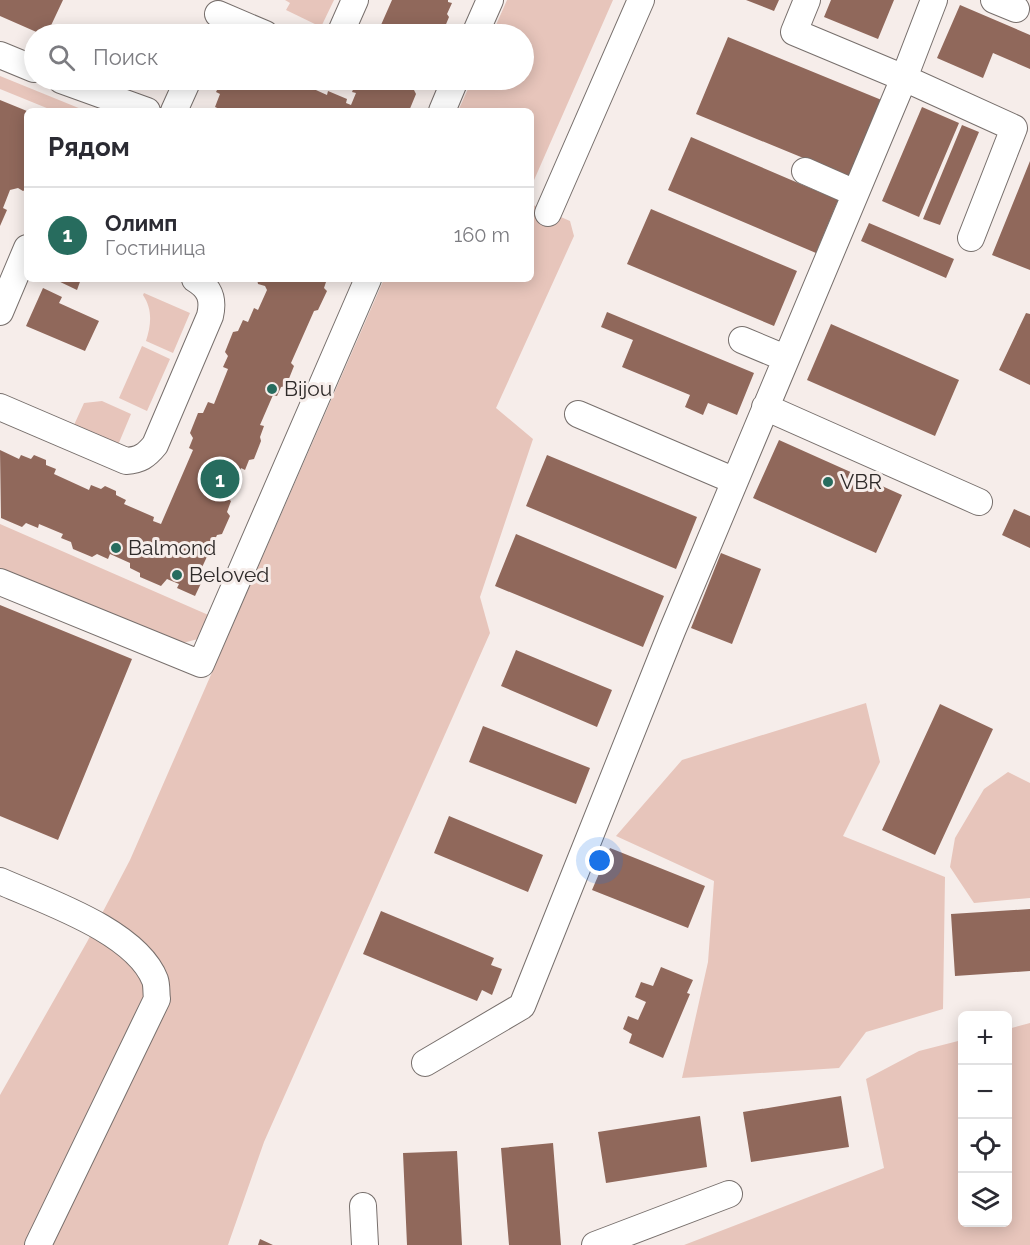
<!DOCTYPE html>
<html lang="ru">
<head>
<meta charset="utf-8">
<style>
	:root { --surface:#fff; --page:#f2f2f3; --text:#2b2b33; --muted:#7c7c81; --line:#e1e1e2; --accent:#276c5e }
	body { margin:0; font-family:Raleway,sans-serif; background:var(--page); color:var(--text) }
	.controls { position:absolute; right:18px; bottom:18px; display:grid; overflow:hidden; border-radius:9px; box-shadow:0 3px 15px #0003 }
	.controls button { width:54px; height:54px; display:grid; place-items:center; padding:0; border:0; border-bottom:2px solid var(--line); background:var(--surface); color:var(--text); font:30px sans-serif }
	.you { position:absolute; left:600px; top:861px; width:21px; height:21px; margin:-15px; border:4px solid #fff; border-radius:50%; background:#1a73e8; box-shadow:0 0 0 9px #1a73e833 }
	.badge { display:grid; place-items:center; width:39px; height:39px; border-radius:50%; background:var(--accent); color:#fff; font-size:20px; font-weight:700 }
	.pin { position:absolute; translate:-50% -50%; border:3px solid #fff; box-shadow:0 2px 6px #0006 }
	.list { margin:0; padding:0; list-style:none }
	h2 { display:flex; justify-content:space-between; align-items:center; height:78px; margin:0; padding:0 24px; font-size:26px }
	h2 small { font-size:20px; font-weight:400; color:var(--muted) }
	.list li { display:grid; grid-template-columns:39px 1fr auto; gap:18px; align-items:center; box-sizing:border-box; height:96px; padding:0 24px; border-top:2px solid var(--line) }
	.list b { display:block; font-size:22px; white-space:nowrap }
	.list p { margin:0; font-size:20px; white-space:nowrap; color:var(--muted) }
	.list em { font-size:20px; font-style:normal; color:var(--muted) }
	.icon { flex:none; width:33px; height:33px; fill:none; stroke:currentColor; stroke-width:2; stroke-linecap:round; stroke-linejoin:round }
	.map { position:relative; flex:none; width:1030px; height:1245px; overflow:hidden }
	.search { position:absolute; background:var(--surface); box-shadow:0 3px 15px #0003; left:24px; top:24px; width:510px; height:66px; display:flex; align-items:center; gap:15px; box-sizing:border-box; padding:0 21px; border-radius:33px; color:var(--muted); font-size:22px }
	.panel { position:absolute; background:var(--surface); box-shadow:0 3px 15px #0003; left:24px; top:108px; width:510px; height:174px; border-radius:9px }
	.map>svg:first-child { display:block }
	.green { fill:#e7c5bb }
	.building { fill:#90685b }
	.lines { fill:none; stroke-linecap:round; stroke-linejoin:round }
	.minor-casing { stroke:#776f6c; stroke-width:28 }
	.minor { stroke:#fff; stroke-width:26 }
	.poi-dot { fill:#276c5e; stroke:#f6edea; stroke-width:2 }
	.labels { text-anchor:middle; stroke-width:6; stroke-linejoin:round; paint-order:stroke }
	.poi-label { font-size:21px; fill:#2f2b2a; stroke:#f6edea; text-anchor:start }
</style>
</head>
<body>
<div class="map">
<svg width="1030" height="1245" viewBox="0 0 1030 1245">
	<rect width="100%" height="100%" fill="#f6edea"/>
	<path class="green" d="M285,0H334L321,27L286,10L290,3Z
		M507,0H613L531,187V111H458L472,80H524V34H492Z
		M0,76L86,111H54L0,89Z
		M531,204L570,221L574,236L496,408L533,439L480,597L490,633L264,1142L228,1245H0V1095L87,942L130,860L384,279H531Z
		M144,293L190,313L173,353L146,341C151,325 153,310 143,295Z
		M142,346L170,359L147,411L119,398Z
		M102,401L131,414L118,445L74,425L84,403Z
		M0,524L213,617L198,639L183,643L0,568Z
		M866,703L880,762L843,836L945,877L943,1009L866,1032L839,1068L682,1078L708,962L714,881L616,836L682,760Z
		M1008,772L1030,783V898L974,903L950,867L955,838L984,789Z
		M1030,1023V1245H684L884,1168L866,1079L919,1051L962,1040V1222H1008V1029Z"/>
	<path class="building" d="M0,0H63L47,34H41L0,16Z
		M392,0H448V2L452,3L447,14L449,17L442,34H377Z
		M746,0H779L774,11Z
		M831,0H894L878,39L824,17Z
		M960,5L1030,35V69L993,53L983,78L937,58Z
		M144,27L160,33V34H141Z
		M728,37L884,101L852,178L696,114Z
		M222,80H302L309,83L307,86L327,95L328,91L347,99L346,103L351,105L356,93L352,92L357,80H419L414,90L416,94L409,111H224L215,107L220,94L216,92Z
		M0,100L27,111V189L23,191L18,188L10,190L3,208L7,210L0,226Z
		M922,107L959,123L919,217L882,201Z
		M962,125L979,132L940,225L923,219Z
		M691,137L838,200L816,253L668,190Z
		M1030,161V270L992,255Z
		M651,209L797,271L774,326L627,264Z
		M869,223L954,259L946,278L861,241Z
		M54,279H81L77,290Z
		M257,279H327L324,288L327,291L318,310L314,311L291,363L294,366L286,386L281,387L277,396L273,395L260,425L264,426L260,437L261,441L254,459L249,460L245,470L241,468L228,499L231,501L227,512L230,516L222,534L217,535L198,576L203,579L195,596L177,588L179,584L167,579L161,586L140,577V573L130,568V563L110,554L108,559L97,554L92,557L73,549L71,542L61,538L63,534L39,524L38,528L26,523L22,527L1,518L0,450L19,459L21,455L31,459L34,455L46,460V465L56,469L54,474L89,490L91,485L101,489L105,486L116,491V495L126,500L124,504L154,517L153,521L161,524L193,450L189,448L193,438L190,433L198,413H203L208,402L214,404L228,369L223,367L228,356L225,352L233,332L238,331L243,320L248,322L254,308L258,310L267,290L265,286L258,284Z
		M43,288L62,297L59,303L99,321L85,351L26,326Z
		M607,312L754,373L737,415L708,403L703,415L685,407L690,395L622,367L633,340L601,327Z
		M1026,313L1030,314V385L999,370Z
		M831,324L959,380L935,436L807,380Z
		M779,440L902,495L876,553L753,498Z
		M547,455L697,517L676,569L526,506Z
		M1014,509L1030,516V548L1002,535Z
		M516,534L664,596L643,647L495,586Z
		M721,553L761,569L732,644L691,628Z
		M0,605L132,659L58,840L0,816Z
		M516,650L612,690L597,727L501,686Z
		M940,704L993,729L935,855L882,830Z
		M483,726L590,768L576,804L469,762Z
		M449,816L543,855L528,892L434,853Z
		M610,848L705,886L688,928L592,890Z
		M1030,909V971L955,976L951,914Z
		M381,911L494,958L491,965L502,969L492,995L482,990L477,1001L363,954Z
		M661,967L693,980L687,993L690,994L663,1058L629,1043L632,1034L623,1029L628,1016L638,1020L646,1002L635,997L641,982L653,986Z
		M841,1096L849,1147L751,1162L743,1112Z
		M700,1116L707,1167L606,1183L598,1132Z
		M553,1143L561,1245H509L501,1148Z
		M457,1151L462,1245H407L403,1153Z
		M260,1239L273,1245H258Z"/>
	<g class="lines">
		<defs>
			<path id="minor" d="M807,0L794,32L904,78L1014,128L971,238
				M994,0L1016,9
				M218,14L265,34
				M340,34L355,0
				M475,34L490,0
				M0,55L34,69
				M61,80L147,111
				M174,111L188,80
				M442,111L455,80
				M805,171L855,193
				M548,213L641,0
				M0,312L27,248
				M742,340L785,358
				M0,407L126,461C140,460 146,456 155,445L210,316C214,299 210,288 195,279
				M765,407L979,502
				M578,414L735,481
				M0,582L201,664L368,279
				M0,881C45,901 136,931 155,980C157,986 156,993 157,999L38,1245
				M425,1063L522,1006L672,631L904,78L934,0
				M363,1206L365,1245
				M595,1245L729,1194"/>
		</defs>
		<use href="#minor" class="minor-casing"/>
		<use href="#minor" class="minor"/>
	</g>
	<g class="poi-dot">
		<circle cx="272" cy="389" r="6"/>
		<circle cx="828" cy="482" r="6"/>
		<circle cx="116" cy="548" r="6"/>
		<circle cx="177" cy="575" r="6"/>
	</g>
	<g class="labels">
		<g class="poi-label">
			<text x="284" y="396">Bijou</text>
			<text x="840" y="489">VBR</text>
			<text x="128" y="555">Balmond</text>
			<text x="189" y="582">Beloved</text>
		</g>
	</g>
</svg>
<div class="controls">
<button>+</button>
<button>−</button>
<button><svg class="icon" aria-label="locate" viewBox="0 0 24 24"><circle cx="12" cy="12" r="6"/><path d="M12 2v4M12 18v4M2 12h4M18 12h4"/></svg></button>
<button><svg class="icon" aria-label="layers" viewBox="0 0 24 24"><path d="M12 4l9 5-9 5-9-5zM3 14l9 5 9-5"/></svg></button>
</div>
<div class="you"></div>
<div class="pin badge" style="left:220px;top:479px">1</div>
<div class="search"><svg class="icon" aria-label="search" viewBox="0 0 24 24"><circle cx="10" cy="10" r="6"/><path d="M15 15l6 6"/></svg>Поиск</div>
<section class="panel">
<h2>Рядом<small></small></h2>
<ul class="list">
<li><span class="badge">1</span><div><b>Олимп</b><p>Гостиница</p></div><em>160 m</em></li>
</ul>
</section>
</div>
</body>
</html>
